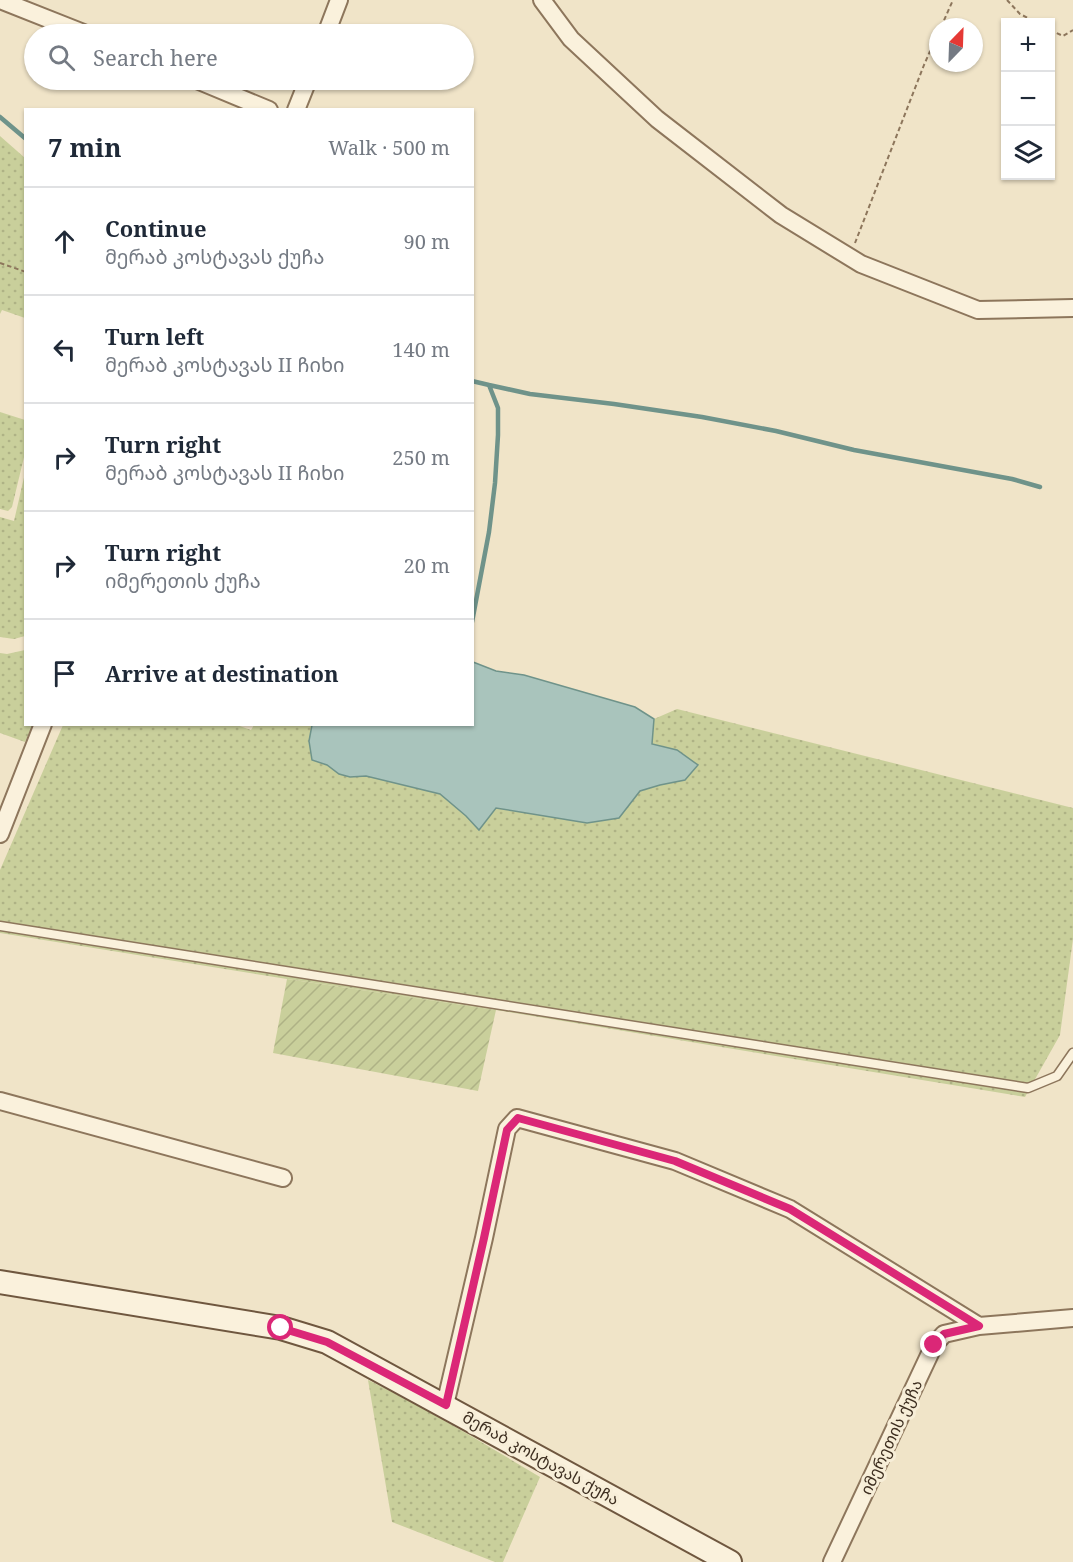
<!DOCTYPE html>
<html lang="en">
<head>
<meta charset="utf-8">
<style>
	:root { --surface:#fff; --page:#f2f2f3; --text:#1f2937; --muted:#747a83; --line:#e0e1e3 }
	body { margin:0; font-family:"Noto Serif","Noto Sans Georgian",serif; background:var(--page); color:var(--text) }
	.controls { position:absolute; right:18px; top:18px; display:grid; overflow:hidden; border-radius:0px; box-shadow:0 2px 4px #0004 }
	.controls button { width:54px; height:54px; display:grid; place-items:center; padding:0; border:0; border-bottom:2px solid var(--line); background:var(--surface); color:var(--text); font:30px sans-serif }
	.compass { position:absolute; left:929px; top:18px; width:54px; height:54px; border-radius:50%; background:var(--surface); box-shadow:0 2px 4px #0004; rotate:23deg }
	.stop { position:absolute; width:18px; height:18px; margin:-14px; border:4px solid #db2777; border-radius:50%; background:#fff }
	.stop.end { background:#db2777; border-color:#fff; box-shadow:0 2px 6px #0008 }
	.list { margin:0; padding:0; list-style:none }
	h2 { display:flex; justify-content:space-between; align-items:center; height:78px; margin:0; padding:0 24px; font-size:26px }
	h2 small { font-size:20px; font-weight:400; color:var(--muted) }
	.list li { display:grid; grid-template-columns:39px 1fr auto; gap:18px; align-items:center; box-sizing:border-box; height:108px; padding:0 24px; border-top:2px solid var(--line) }
	.list b { display:block; font-size:22px; white-space:nowrap }
	.list p { margin:0; font-size:20px; white-space:nowrap; color:var(--muted) }
	.list em { font-size:20px; font-style:normal; color:var(--muted) }
	.icon { flex:none; width:33px; height:33px; fill:none; stroke:currentColor; stroke-width:2; stroke-linecap:round; stroke-linejoin:round }
	.map { position:relative; flex:none; width:1073px; height:1562px; overflow:hidden }
	.search { position:absolute; background:var(--surface); box-shadow:0 2px 4px #0004; left:24px; top:24px; width:450px; height:66px; display:flex; align-items:center; gap:15px; box-sizing:border-box; padding:0 21px; border-radius:33px; color:var(--muted); font-size:22px }
	.panel { position:absolute; background:var(--surface); box-shadow:0 2px 4px #0004; left:24px; top:108px; width:450px; height:618px; border-radius:0px }
	.map>svg:first-child { display:block }
	.grass { fill:url(#grass-dots) }
	.garden { fill:url(#garden-furrows) }
	.water { fill:#a9c4bc; stroke:#6f938a; stroke-width:1.5 }
	.lines { fill:none; stroke-linecap:round; stroke-linejoin:round }
	.stream { stroke:#6f938a; stroke-width:4.5 }
	.lane-casing { stroke:#8d765c; stroke-width:11 }
	.street-casing { stroke:#8d765c; stroke-width:20 }
	.secondary-casing { stroke:#6f573f; stroke-width:26 }
	.path { stroke:#8d765c; stroke-width:2; stroke-dasharray:4.5 3; stroke-linecap:butt }
	.lane { stroke:#faf1dc; stroke-width:8 }
	.street { stroke:#faf1dc; stroke-width:16 }
	.secondary { stroke:#faf1dc; stroke-width:22 }
	.route { stroke:#db2777; stroke-width:8 }
	.labels { text-anchor:middle; stroke-width:6; stroke-linejoin:round; paint-order:stroke }
	.street-label { font-size:16px; fill:#3d2e20; stroke:#f7eed8 }
</style>
</head>
<body>
<div class="map">
<svg width="1073" height="1562" viewBox="0 0 1073 1562">
	<defs>
		<pattern id="grass-dots" width="8" height="8" patternUnits="userSpaceOnUse" patternTransform="scale(1.5)"><rect width="8" height="8" fill="#c9cf9b"/><path d="M2 2h.1M6 6h.1" fill="none" stroke="#aeb285" stroke-width="1.8" stroke-linecap="round"/></pattern>
		<pattern id="garden-furrows" width="10" height="10" patternUnits="userSpaceOnUse" patternTransform="scale(1.5)"><rect width="10" height="10" fill="#c9cf9b"/><path d="M-1 1l2-2M0 10L10 0M9 11l2-2" fill="none" stroke="#aeb285"/></pattern>
	</defs>
	<rect width="100%" height="100%" fill="#f0e4c8"/>
	<path class="grass" d="M0,136L25,158V318L2,310L0,314Z
		M0,412L25,420V453L12,507L8,511L0,509Z
		M25,473V636L14,639L0,637V517L14,521Z
		M25,650L26,724L33,725L25,742L0,733V653L7,654Z
		M677,709L1073,808V939L1060,1035L1025,1097L496,1010L287,979L0,933V870L63,725L234,724L251,730L254,725H312L309,741L312,760L327,765L339,774L350,777L366,776L440,794L466,816L479,830L496,808L587,823L618,818L640,791L660,785L685,780L698,765L677,750L652,744L654,719Z
		M368,1380C427,1409 483,1443 540,1477L503,1562H495L392,1522Z"/>
	<path class="garden" d="M287,979L496,1010L478,1091L273,1053Z"/>
	<path class="water" d="M473,662L496,671L524,675L635,707L654,719L652,744L677,750L698,765L685,780L660,785L640,791L619,818L587,823L496,808L479,830L466,816L440,794L366,776L350,777L339,774L327,765L312,760L309,741L312,725L472,724Z"/>
	<g class="lines">
		<path class="stream" d="M0,117L26,139
			M472,381L489,385L498,408V435L495,483L489,532L472,622
			M489,385L530,394L614,404L702,417L776,431L854,450L1012,479L1040,487"/>
		<defs>
			<path id="lane" d="M0,926L1028,1088L1057,1076L1073,1053"/>
			<path id="street" d="M0,0L86,34
				M542,0L571,39L657,119L781,215L861,264L978,310L1073,308
				M326,34L339,0
				M197,80L269,110
				M296,110L308,80
				M0,834L43,724
				M0,1101L283,1178
				M445,1405L484,1238L507,1129L517,1118L675,1161L790,1209L979,1326
				M832,1562L934,1345L944,1334L979,1326L1073,1318"/>
			<path id="secondary" d="M0,1282L281,1328L327,1342L730,1562"/>
		</defs>
		<use href="#lane" class="lane-casing"/>
		<use href="#street" class="street-casing"/>
		<use href="#secondary" class="secondary-casing"/>
		<path class="path" d="M1007,0L1020,14L1036,22
			M941,27L953,0
			M1050,30L1063,36L1073,30
			M855,243L924,65L938,33
			M0,263L26,272"/>
		<use href="#lane" class="lane"/>
		<use href="#street" class="street"/>
		<use href="#secondary" class="secondary"/>
	</g>
	<g class="lines">
		<path class="route" d="M281,1328L327,1342L446,1405L484,1238L507,1130L518,1118L675,1161L790,1209L979,1326L944,1334L934,1345"/>
	</g>
	<g class="labels">
		<g class="street-label">
			<text transform="translate(891 1437) rotate(-65)" y="6">იმერეთის ქუჩა</text>
			<text transform="translate(541 1458) rotate(29)" y="6">მერაბ კოსტავას ქუჩა</text>
		</g>
	</g>
</svg>
<div class="controls">
<button>+</button>
<button>−</button>
<button><svg class="icon" aria-label="layers" viewBox="0 0 24 24"><path d="M12 4l9 5-9 5-9-5zM3 14l9 5 9-5"/></svg></button>
</div>
<svg class="compass" viewBox="-18 -18 36 36"><path d="M0-13l5 13h-10z" fill="#e53935"/><path d="M0 13l5-13h-10z" fill="#747a83"/></svg>
<div class="stop" style="left:281px;top:1328px"></div>
<div class="stop end" style="left:934px;top:1345px"></div>
<div class="search"><svg class="icon" aria-label="search" viewBox="0 0 24 24"><circle cx="10" cy="10" r="6"/><path d="M15 15l6 6"/></svg>Search here</div>
<section class="panel">
<h2>7 min<small>Walk · 500 m</small></h2>
<ul class="list">
<li><svg class="icon" aria-label="ahead" viewBox="0 0 24 24"><path d="M12 20V5M6 11l6-6 6 6"/></svg><div><b>Continue</b><p>მერაბ კოსტავას ქუჩა</p></div><em>90 m</em></li>
<li><svg class="icon" aria-label="left" viewBox="0 0 24 24"><path d="M17 20v-9H6M10 6l-5 5 5 5"/></svg><div><b>Turn left</b><p>მერაბ კოსტავას II ჩიხი</p></div><em>140 m</em></li>
<li><svg class="icon" aria-label="right" viewBox="0 0 24 24"><path d="M7 20v-9h11M14 6l5 5-5 5"/></svg><div><b>Turn right</b><p>მერაბ კოსტავას II ჩიხი</p></div><em>250 m</em></li>
<li><svg class="icon" aria-label="right" viewBox="0 0 24 24"><path d="M7 20v-9h11M14 6l5 5-5 5"/></svg><div><b>Turn right</b><p>იმერეთის ქუჩა</p></div><em>20 m</em></li>
<li><svg class="icon" aria-label="arrive" viewBox="0 0 24 24"><path d="M6 21V4h12l-3 4 3 4H6"/></svg><div><b>Arrive at destination</b></div></li>
</ul>
</section>
</div>
</body>
</html>
